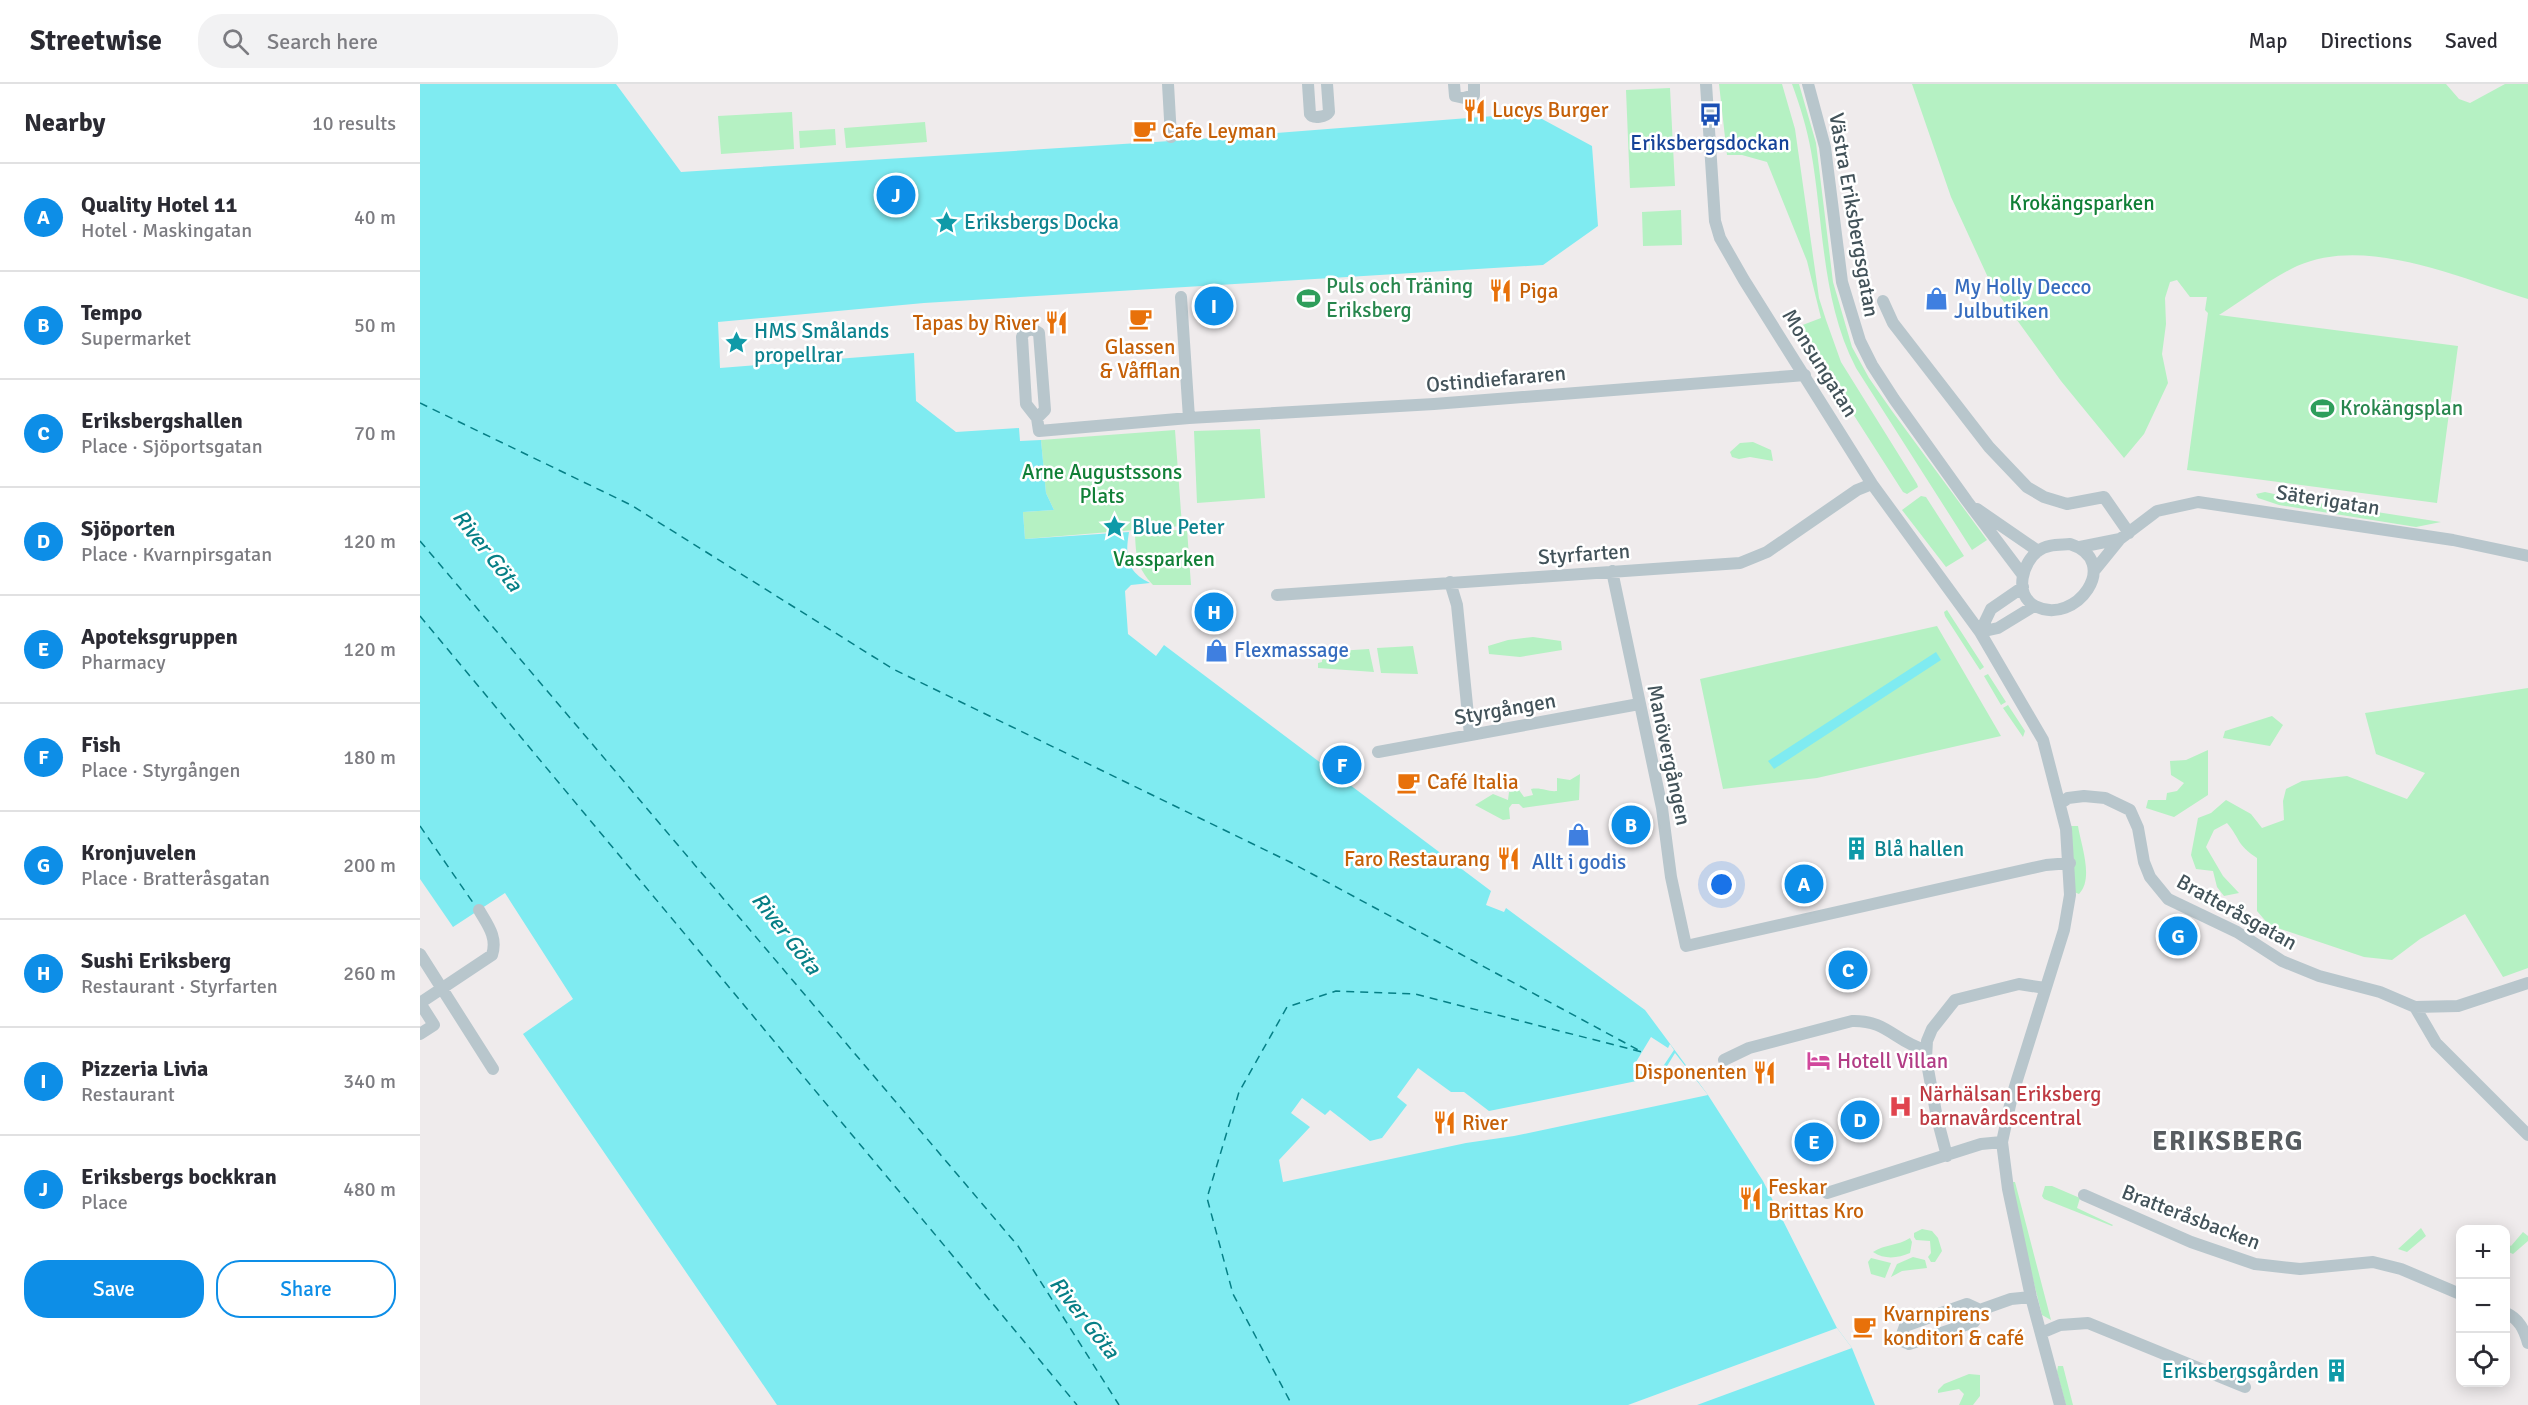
<!DOCTYPE html>
<html lang="en">
<head>
<meta charset="utf-8">
<style>
	:root { --surface:#fff; --page:#f2f2f3; --text:#2b2b33; --muted:#7c7c81; --line:#e1e1e2; --accent:#0d8ee7 }
	body { margin:0; font-family:Signika,sans-serif; background:var(--page); color:var(--text) }
	.controls { position:absolute; right:18px; bottom:18px; display:grid; overflow:hidden; border-radius:12px; box-shadow:0 3px 15px #0003 }
	.controls button { width:54px; height:54px; display:grid; place-items:center; padding:0; border:0; border-bottom:2px solid var(--line); background:var(--surface); color:var(--text); font:30px sans-serif }
	.you { position:absolute; left:1302px; top:801px; width:21px; height:21px; margin:-15px; border:4px solid #fff; border-radius:50%; background:#1a73e8; box-shadow:0 0 0 9px #1a73e833 }
	.badge { display:grid; place-items:center; width:39px; height:39px; border-radius:50%; background:var(--accent); color:#fff; font-size:20px; font-weight:700 }
	.pin { position:absolute; translate:-50% -50%; border:3px solid #fff; box-shadow:0 2px 6px #0006 }
	.list { margin:0; padding:0; list-style:none }
	h2 { display:flex; justify-content:space-between; align-items:center; height:78px; margin:0; padding:0 24px; font-size:26px }
	h2 small { font-size:20px; font-weight:400; color:var(--muted) }
	.list li { display:grid; grid-template-columns:39px 1fr auto; gap:18px; align-items:center; box-sizing:border-box; height:108px; padding:0 24px; border-top:2px solid var(--line) }
	.list b { display:block; font-size:22px; white-space:nowrap }
	.list p { margin:0; font-size:20px; white-space:nowrap; color:var(--muted) }
	.list em { font-size:20px; font-style:normal; color:var(--muted) }
	.actions { display:flex; gap:12px; padding:18px 24px }
	.actions a { flex:1; padding:14px 0; border:2px solid var(--accent); border-radius:24px; text-align:center; font-size:21px; color:var(--accent) }
	.actions .main { background:var(--accent); color:#fff }
	.icon { flex:none; width:33px; height:33px; fill:none; stroke:currentColor; stroke-width:2; stroke-linecap:round; stroke-linejoin:round }
	.map { position:relative; flex:none; width:2108px; height:1321px; overflow:hidden }
	header { display:flex; align-items:center; gap:36px; box-sizing:border-box; height:84px; padding:0 30px; background:var(--surface); border-bottom:2px solid var(--line) }
	header strong { font-size:28px }
	nav { display:flex; gap:33px; margin-inline-start:auto; font-size:21px }
	.search { width:420px; height:54px; background:var(--page); display:flex; align-items:center; gap:15px; box-sizing:border-box; padding:0 21px; border-radius:24px; color:var(--muted); font-size:22px }
	main { display:flex }
	aside { flex:1; background:var(--surface) }
	.map>svg:first-child { display:block }
	.green { fill:#b5f1c3 }
	.water { fill:#7febf1 }
	.pier { fill:#efebec }
	.lines { fill:none; stroke-linecap:round; stroke-linejoin:round }
	.ferry { stroke:#067f86; stroke-width:1.5; stroke-dasharray:8 6; stroke-linecap:butt }
	.minor { stroke:#b8c6cc; stroke-width:12 }
	.labels { text-anchor:middle; stroke-width:5; stroke-linejoin:round; paint-order:stroke }
	.food-label { font-size:21px; fill:#c56008; stroke:#fff; text-anchor:start }
	.transit-label { font-size:21px; fill:#164399; stroke:#fff }
	.park-label { font-size:21px; fill:#107f36; stroke:#fff }
	.street-label { font-size:21px; fill:#43535a; stroke:#fff }
	.culture-label { font-size:21px; fill:#0d838f; stroke:#fff; text-anchor:start }
	.leisure-label { font-size:21px; fill:#27864d; stroke:#fff; text-anchor:start }
	.shop-label { font-size:21px; fill:#366cbe; stroke:#fff; text-anchor:start }
	.hotel-label { font-size:21px; fill:#b23c85; stroke:#fff; text-anchor:start }
	.health-label { font-size:21px; fill:#be3a42; stroke:#fff; text-anchor:start }
	.water-label { font-size:22px; font-style:italic; fill:#067f86; stroke:#fff }
	.district-label { font-size:27px; font-weight:bold; letter-spacing:1.5px; fill:#585d61; stroke:#fff }
</style>
</head>
<body>
<header>
<strong>Streetwise</strong>
<div class="search"><svg class="icon" aria-label="search" viewBox="0 0 24 24"><circle cx="10" cy="10" r="6"/><path d="M15 15l6 6"/></svg>Search here</div>
<nav><a>Map</a><a>Directions</a><a>Saved</a></nav>
</header>
<main>
<aside>
<h2>Nearby<small>10 results</small></h2>
<ul class="list">
<li><span class="badge">A</span><div><b>Quality Hotel 11</b><p>Hotel · Maskingatan</p></div><em>40 m</em></li>
<li><span class="badge">B</span><div><b>Tempo</b><p>Supermarket</p></div><em>50 m</em></li>
<li><span class="badge">C</span><div><b>Eriksbergshallen</b><p>Place · Sjöportsgatan</p></div><em>70 m</em></li>
<li><span class="badge">D</span><div><b>Sjöporten</b><p>Place · Kvarnpirsgatan</p></div><em>120 m</em></li>
<li><span class="badge">E</span><div><b>Apoteksgruppen</b><p>Pharmacy</p></div><em>120 m</em></li>
<li><span class="badge">F</span><div><b>Fish</b><p>Place · Styrgången</p></div><em>180 m</em></li>
<li><span class="badge">G</span><div><b>Kronjuvelen</b><p>Place · Bratteråsgatan</p></div><em>200 m</em></li>
<li><span class="badge">H</span><div><b>Sushi Eriksberg</b><p>Restaurant · Styrfarten</p></div><em>260 m</em></li>
<li><span class="badge">I</span><div><b>Pizzeria Livia</b><p>Restaurant</p></div><em>340 m</em></li>
<li><span class="badge">J</span><div><b>Eriksbergs bockkran</b><p>Place</p></div><em>480 m</em></li>
</ul>
<div class="actions"><a class="main">Save</a><a>Share</a></div>
</aside>
<div class="map">
<svg width="2108" height="1321" viewBox="0 0 2108 1321">
	<rect width="100%" height="100%" fill="#efebec"/>
	<path class="green" d="M1299,0H1362L1375,45L1399,214L1406,236L1421,278L1497,400L1498,403L1487,410L1483,408L1385,255L1380,242L1401,234L1387,177L1347,78L1322,71H1307Z
		M1372,0H1379L1396,59L1413,198L1432,263L1449,294L1472,327L1567,456L1552,466L1436,284C1401,216 1404,140 1391,67C1387,44 1380,22 1372,0Z
		M1492,0H2026L2039,15L2050,19L2085,0H2108V215C2040,194 1946,151 1877,182C1850,195 1825,215 1799,231L2038,262L2017,419L1767,386L1788,229L1785,226L1787,213H1770L1757,196L1750,198L1745,214L1746,240L1742,270L1748,299L1724,350L1704,374L1641,297L1571,200L1531,113Z
		M1250,4L1255,102L1210,104L1206,6Z
		M372,28L374,65L301,70L298,32Z
		M505,38L507,58L426,64L424,44Z
		M415,45L416,61L380,64L379,47Z
		M1261,126L1262,161L1223,162L1222,128Z
		M840,345L845,414L777,419L774,347Z
		M755,346L762,442L605,455L603,428L634,426L626,409L621,356Z
		M1333,358L1351,366L1353,377L1330,373L1319,375L1312,373L1310,368L1320,359Z
		M1845,408L1886,417L2021,438L1996,443L1859,421L1838,414L1836,410Z
		M1501,412L1506,413L1544,472L1526,483L1482,426Z
		M767,445L771,501H733C717,483 716,474 715,450Z
		M1527,526L1564,583L1560,586L1525,532L1524,528Z
		M1517,542L1581,652L1397,694L1303,705L1280,595Z
		M1113,553L1141,557L1142,566L1100,573L1069,570L1068,562L1088,556Z
		M993,562L998,590L961,589L957,564Z
		M949,565L954,588L898,584V579L902,578V568Z
		M1568,590L1586,618L1581,621L1564,592Z
		M2108,604V884L2083,893L2045,830L2000,855L1972,876L1944,873L1849,841L1837,827V774C1816,760 1821,756 1807,739L1794,746L1786,763L1803,792L1819,809L1804,812L1797,803L1793,787L1776,785L1771,771L1778,734L1791,729L1806,716L1831,730L1842,744L1864,736L1863,717L1866,705L1882,697L1927,692L1987,715L2005,689L1956,670L1945,629Z
		M1588,621L1605,647L1603,653L1583,624Z
		M1852,632L1863,641L1850,662L1803,654L1805,647Z
		M1788,666V711L1754,733L1726,724L1728,716H1746L1747,709L1757,707L1764,699L1751,691L1750,677L1766,676Z
		M1160,690L1159,716L1103,724L1099,720H1092L1089,724L1090,735L1083,736L1055,721L1073,710L1088,716L1089,708L1099,706L1104,713L1113,711L1111,705C1122,703 1127,708 1137,707V694L1150,696Z
		M1651,742H1658C1661,761 1674,795 1659,810L1654,808Z
		M1593,1098H1595L1631,1236L1622,1231L1600,1144L1591,1099Z
		M1625,1102H1632L1660,1114L1657,1124L1693,1141L1692,1142L1624,1115L1622,1112Z
		M2001,1144L2006,1152L1987,1168L1978,1165Z
		M1502,1145L1512,1147L1518,1154L1522,1167L1515,1178H1511L1508,1173L1511,1169L1510,1157L1496,1156L1494,1153V1149Z
		M2103,1148L2108,1152V1157L2093,1170L2086,1167V1159L2091,1162Z
		M1490,1154L1492,1158L1490,1169C1478,1174 1465,1176 1453,1168C1465,1160 1478,1162 1490,1154Z
		M1493,1173L1505,1176L1507,1184L1482,1187L1471,1193L1477,1180Z
		M1451,1174L1471,1179L1465,1194L1451,1190L1448,1178Z
		M1638,1282H1643L1653,1321H1646L1637,1288Z
		M1549,1290L1560,1291V1312L1553,1321H1539L1544,1310L1539,1305L1518,1309V1306L1524,1300Z"/>
	<path class="water" d="M0,0H196L261,88L766,56L1111,29L1172,62L1178,142L1123,181L504,219L298,238L300,284L494,269L496,317L536,348L599,344L600,357L621,356L626,409L634,426L603,428L605,455L709,448C705,473 706,487 730,499L711,501L705,507L708,550L736,572L744,561L1071,807L1066,821L1084,828L1086,824L1225,926L1288,1011L1343,1097L1417,1244L1432,1264L1455,1321H357L103,950L153,915L85,809L33,843L0,795Z
		M1516,568L1521,576L1354,685L1348,677Z"/>
	<path class="pier" d="M1231,953L1248,964L1250,960L1254,966L1240,987L1234,984L1228,992L1213,983Z
		M1255,969L1288,1011L1094,1052L1046,1059L863,1098L859,1076L890,1043L871,1029L882,1014L905,1031L910,1026L950,1057L962,1054L987,1021L977,1013L998,984L1031,1008H1044L1069,1027L1241,992Z
		M1417,1244L1432,1264L1277,1321H1208Z"/>
	<g class="lines">
		<path class="ferry" d="M0,319L211,421L473,585L870,778L1222,968L995,910L916,907L867,923L819,1008L787,1114L813,1210L872,1321
			M0,457L598,1162L699,1321
			M0,532L657,1321
			M0,742L56,823"/>
		<path class="minor" d="M748,0L751,53
			M888,0L890,30C893,35 906,33 909,28L907,0
			M1034,0L1035,12L1044,14L1054,11V0
			M1286,0L1295,137L1300,154L1324,196L1452,400L1560,548L1623,656L1646,745L1650,811L1644,846L1592,1012L1582,1058L1588,1105L1611,1213L1640,1321
			M1388,0L1405,63L1422,198L1440,257L1452,281L1474,315L1547,417L1602,490
			M761,213L769,334
			M1463,217L1473,239L1569,363L1607,403L1624,413L1647,420L1684,413L1709,449
			M617,334L625,326L619,249C614,245 610,245 604,248L602,253L606,320L617,334L619,347L769,334L1014,320L1385,291
			M1557,425L1618,467
			M1650,460C1703,477 1656,543 1615,522C1593,510 1603,478 1618,467C1627,460 1639,461 1650,460Z
			M1660,463L1700,455
			M1192,487L1242,724L1251,793L1266,862L1626,781L1650,779
			M1674,487L1700,455L1737,427L1778,418L2033,456L2108,472
			M1030,498L1037,521L1050,651
			M857,511L1320,479L1347,468L1437,406L1452,400
			M1560,548L1571,525L1603,503
			M1560,548L1578,544L1614,522
			M958,668L1219,620
			M1641,719L1648,714L1664,712L1685,714L1710,726L1718,744L1724,778L1730,793L1748,815L1817,848L1862,877L1899,892L1960,908L1995,923L2038,922L2108,899
			M0,870L73,985
			M0,919L72,871C78,853 67,840 59,826
			M0,919L14,941L0,950
			M1995,923L2016,959L2108,1051
			M1304,976L1329,964L1432,937C1467,936 1474,957 1505,966
			M1527,1072L1517,1034L1506,974L1507,957L1512,945L1535,916L1599,900L1625,904
			M1407,1109L1561,1060L1582,1058
			M1664,1111L1771,1158L1835,1180L1880,1185L1953,1178L1981,1185L2040,1210
			M1560,1226L1547,1220L1485,1242L1480,1256L1489,1260L1554,1238L1560,1226L1591,1215L1611,1213
			M2086,1229C2099,1235 2104,1245 2108,1259
			M1621,1249L1640,1241L1668,1239L1825,1303"/>
	</g>
	<defs>
		<symbol id="restaurant-bare" viewBox="-9 -9 18 18"><path d="M-5-6h1v4h1v-4h1v4h1v-4h1v5L-1.5 .5V6h-2V.5L-5-1ZM5-6V6H3V1.5H1.5Q1.5-4 5-6Z" fill="#e8710a" stroke="#fff" stroke-width="2.5" paint-order="stroke"/></symbol>
		<symbol id="bus-bare" viewBox="-9 -9 18 18"><path d="M-5-6H5V4H4V6H2V4H-2V6H-4V4H-5ZM-3.5-4V0h7V-4ZM-3.5 1.2v1.5H-2V1.2ZM2 1.2v1.5H3.5V1.2Z" fill="#1a4fb4" stroke="#fff" stroke-width="2.5" paint-order="stroke"/></symbol>
		<symbol id="cafe-bare" viewBox="-9 -9 18 18"><path d="M-5.5-4.5H6V0H3Q3 3.5 0 3.5H-2.5Q-5.5 3.5-5.5 0ZM3-3.2v2h1.7v-2ZM-6 4.5H4V6H-6Z" fill="#e8710a" stroke="#fff" stroke-width="2.5" paint-order="stroke"/></symbol>
		<symbol id="sight-bare" viewBox="-9 -9 18 18"><path d="M0-6L1.8-2.2L6-1.7L2.9 1.2L3.7 5.4L0 3.3L-3.7 5.4L-2.9 1.2L-6-1.7L-1.8-2.2Z" fill="#0f9aa8" stroke="#fff" stroke-width="2.5" paint-order="stroke"/></symbol>
		<symbol id="stadium-bare" viewBox="-9 -9 18 18"><path d="M0-5a6.5 5 0 1 0 0 10a6.5 5 0 1 0 0-10ZM-3.5-1.8h7v3.6h-7Z" fill="#2e9e5b" stroke="#fff" stroke-width="2.5" paint-order="stroke"/></symbol>
		<symbol id="shop-bare" viewBox="-9 -9 18 18"><path d="M-5-2.5h2.3a2.7 3.5 0 0 1 5.4 0H5L5.5 6h-11ZM-1.5-2.5h3a1.5 2.3 0 0 0-3 0Z" fill="#3f7fe0" stroke="#fff" stroke-width="2.5" paint-order="stroke"/></symbol>
		<symbol id="building-bare" viewBox="-9 -9 18 18"><path d="M-4-6H4V6H1V3H-1V6H-4ZM-2.5-4.3h1.7v1.8h-1.7ZM.8-4.3h1.7v1.8H.8ZM-2.5-1h1.7V.8h-1.7ZM.8-1h1.7V.8H.8Z" fill="#0f9aa8" stroke="#fff" stroke-width="2.5" paint-order="stroke"/></symbol>
		<symbol id="hotel-bare" viewBox="-9 -9 18 18"><path d="M-6-4.5h1.5V1H6V5H4.5V3h-9V5H-6ZM-4 0a1.8 1.8 0 1 1 3.6 0ZM.5 0V-2.5h3Q6-2.5 6 0Z" fill="#d1479c" stroke="#fff" stroke-width="2.5" paint-order="stroke"/></symbol>
		<symbol id="hospital-bare" viewBox="-9 -9 18 18"><path d="M-5-5h3v3.5h4V-5h3V5h-3V1.5h-4V5h-3Z" fill="#e0444e" stroke="#fff" stroke-width="2.5" paint-order="stroke"/></symbol>
	</defs>
	<g fill-rule="evenodd">
		<use href="#restaurant-bare" x="1038" y="10" width="33" height="33"/>
		<use href="#bus-bare" x="1274" y="14" width="33" height="33"/>
		<use href="#cafe-bare" x="708" y="30" width="33" height="33"/>
		<use href="#sight-bare" x="510" y="122" width="33" height="33"/>
		<use href="#restaurant-bare" x="1064" y="190" width="33" height="33"/>
		<use href="#stadium-bare" x="872" y="198" width="33" height="33"/>
		<use href="#shop-bare" x="1500" y="198" width="33" height="33"/>
		<use href="#cafe-bare" x="704" y="218" width="33" height="33"/>
		<use href="#restaurant-bare" x="620" y="222" width="33" height="33"/>
		<use href="#sight-bare" x="300" y="242" width="33" height="33"/>
		<use href="#stadium-bare" x="1886" y="308" width="33" height="33"/>
		<use href="#sight-bare" x="678" y="426" width="33" height="33"/>
		<use href="#shop-bare" x="780" y="550" width="33" height="33"/>
		<use href="#cafe-bare" x="972" y="682" width="33" height="33"/>
		<use href="#shop-bare" x="1142" y="734" width="33" height="33"/>
		<use href="#building-bare" x="1420" y="748" width="33" height="33"/>
		<use href="#restaurant-bare" x="1072" y="758" width="33" height="33"/>
		<use href="#hotel-bare" x="1382" y="960" width="33" height="33"/>
		<use href="#restaurant-bare" x="1328" y="972" width="33" height="33"/>
		<use href="#hospital-bare" x="1464" y="1006" width="33" height="33"/>
		<use href="#restaurant-bare" x="1008" y="1022" width="33" height="33"/>
		<use href="#restaurant-bare" x="1314" y="1098" width="33" height="33"/>
		<use href="#cafe-bare" x="1428" y="1226" width="33" height="33"/>
		<use href="#building-bare" x="1900" y="1270" width="33" height="33"/>
	</g>
	<g class="labels">
		<g class="food-label">
			<text x="1072" y="33">Lucys Burger</text>
			<text x="742" y="54">Cafe Leyman</text>
			<text x="1099" y="214">Piga</text>
			<text x="619" y="246" text-anchor="end">Tapas by River</text>
			<text x="720" y="270" text-anchor="middle">Glassen<tspan x="720" dy="24">&amp; Våfflan</tspan></text>
			<text x="1007" y="705">Café Italia</text>
			<text x="1070" y="782" text-anchor="end">Faro Restaurang</text>
			<text x="1327" y="995" text-anchor="end">Disponenten</text>
			<text x="1042" y="1046">River</text>
			<text x="1348" y="1110">Feskar<tspan x="1348" dy="24">Brittas Kro</tspan></text>
			<text x="1463" y="1237">Kvarnpirens<tspan x="1463" dy="24">konditori &amp; café</tspan></text>
		</g>
		<g class="transit-label">
			<text x="1290" y="66">Eriksbergsdockan</text>
		</g>
		<g class="park-label">
			<text x="1662" y="126">Krokängsparken</text>
			<text x="682" y="395">Arne Augustssons<tspan x="682" dy="24">Plats</tspan></text>
			<text x="744" y="482">Vassparken</text>
		</g>
		<g class="street-label">
			<text transform="translate(1434 131) rotate(80)" y="7">Västra Eriksbergsgatan</text>
			<text transform="translate(1400 279) rotate(58)" y="7">Monsungatan</text>
			<text transform="translate(1076 295) rotate(-5)" y="7">Ostindiefararen</text>
			<text transform="translate(1908 416) rotate(9)" y="7">Säterigatan</text>
			<text transform="translate(1164 470) rotate(-4)" y="7">Styrfarten</text>
			<text transform="translate(1085 625) rotate(-10)" y="7">Styrgången</text>
			<text transform="translate(1249 671) rotate(78)" y="7">Manövergången</text>
			<text transform="translate(1817 828) rotate(29)" y="7">Bratteråsgatan</text>
			<text transform="translate(1771 1133) rotate(21)" y="7">Bratteråsbacken</text>
		</g>
		<g class="culture-label">
			<text x="544" y="145">Eriksbergs Docka</text>
			<text x="334" y="254">HMS Smålands<tspan x="334" dy="24">propellrar</tspan></text>
			<text x="712" y="450">Blue Peter</text>
			<text x="1454" y="772">Blå hallen</text>
			<text x="1899" y="1294" text-anchor="end">Eriksbergsgården</text>
		</g>
		<g class="leisure-label">
			<text x="906" y="209">Puls och Träning<tspan x="906" dy="24">Eriksberg</tspan></text>
			<text x="1920" y="331">Krokängsplan</text>
		</g>
		<g class="shop-label">
			<text x="1534" y="210">My Holly Decco<tspan x="1534" dy="24">Julbutiken</tspan></text>
			<text x="814" y="573">Flexmassage</text>
			<text x="1159" y="785" text-anchor="middle">Allt i godis</text>
		</g>
		<g class="hotel-label">
			<text x="1417" y="984">Hotell Villan</text>
		</g>
		<g class="health-label">
			<text x="1499" y="1017">Närhälsan Eriksberg<tspan x="1499" dy="24">barnavårdscentral</tspan></text>
		</g>
		<g class="water-label">
			<text transform="translate(68 466) rotate(52)" y="8">River Göta</text>
			<text transform="translate(367 849) rotate(52)" y="8">River Göta</text>
			<text transform="translate(665 1233) rotate(52)" y="8">River Göta</text>
		</g>
		<g class="district-label">
			<text x="1808" y="1066">ERIKSBERG</text>
		</g>
	</g>
</svg>
<div class="controls">
<button>+</button>
<button>−</button>
<button><svg class="icon" aria-label="locate" viewBox="0 0 24 24"><circle cx="12" cy="12" r="6"/><path d="M12 2v4M12 18v4M2 12h4M18 12h4"/></svg></button>
</div>
<div class="you"></div>
<div class="pin badge" style="left:1384px;top:800px">A</div>
<div class="pin badge" style="left:1211px;top:741px">B</div>
<div class="pin badge" style="left:1428px;top:886px">C</div>
<div class="pin badge" style="left:1440px;top:1036px">D</div>
<div class="pin badge" style="left:1394px;top:1058px">E</div>
<div class="pin badge" style="left:922px;top:681px">F</div>
<div class="pin badge" style="left:1758px;top:852px">G</div>
<div class="pin badge" style="left:794px;top:528px">H</div>
<div class="pin badge" style="left:794px;top:222px">I</div>
<div class="pin badge" style="left:476px;top:111px">J</div>
</div>
</main>
</body>
</html>
